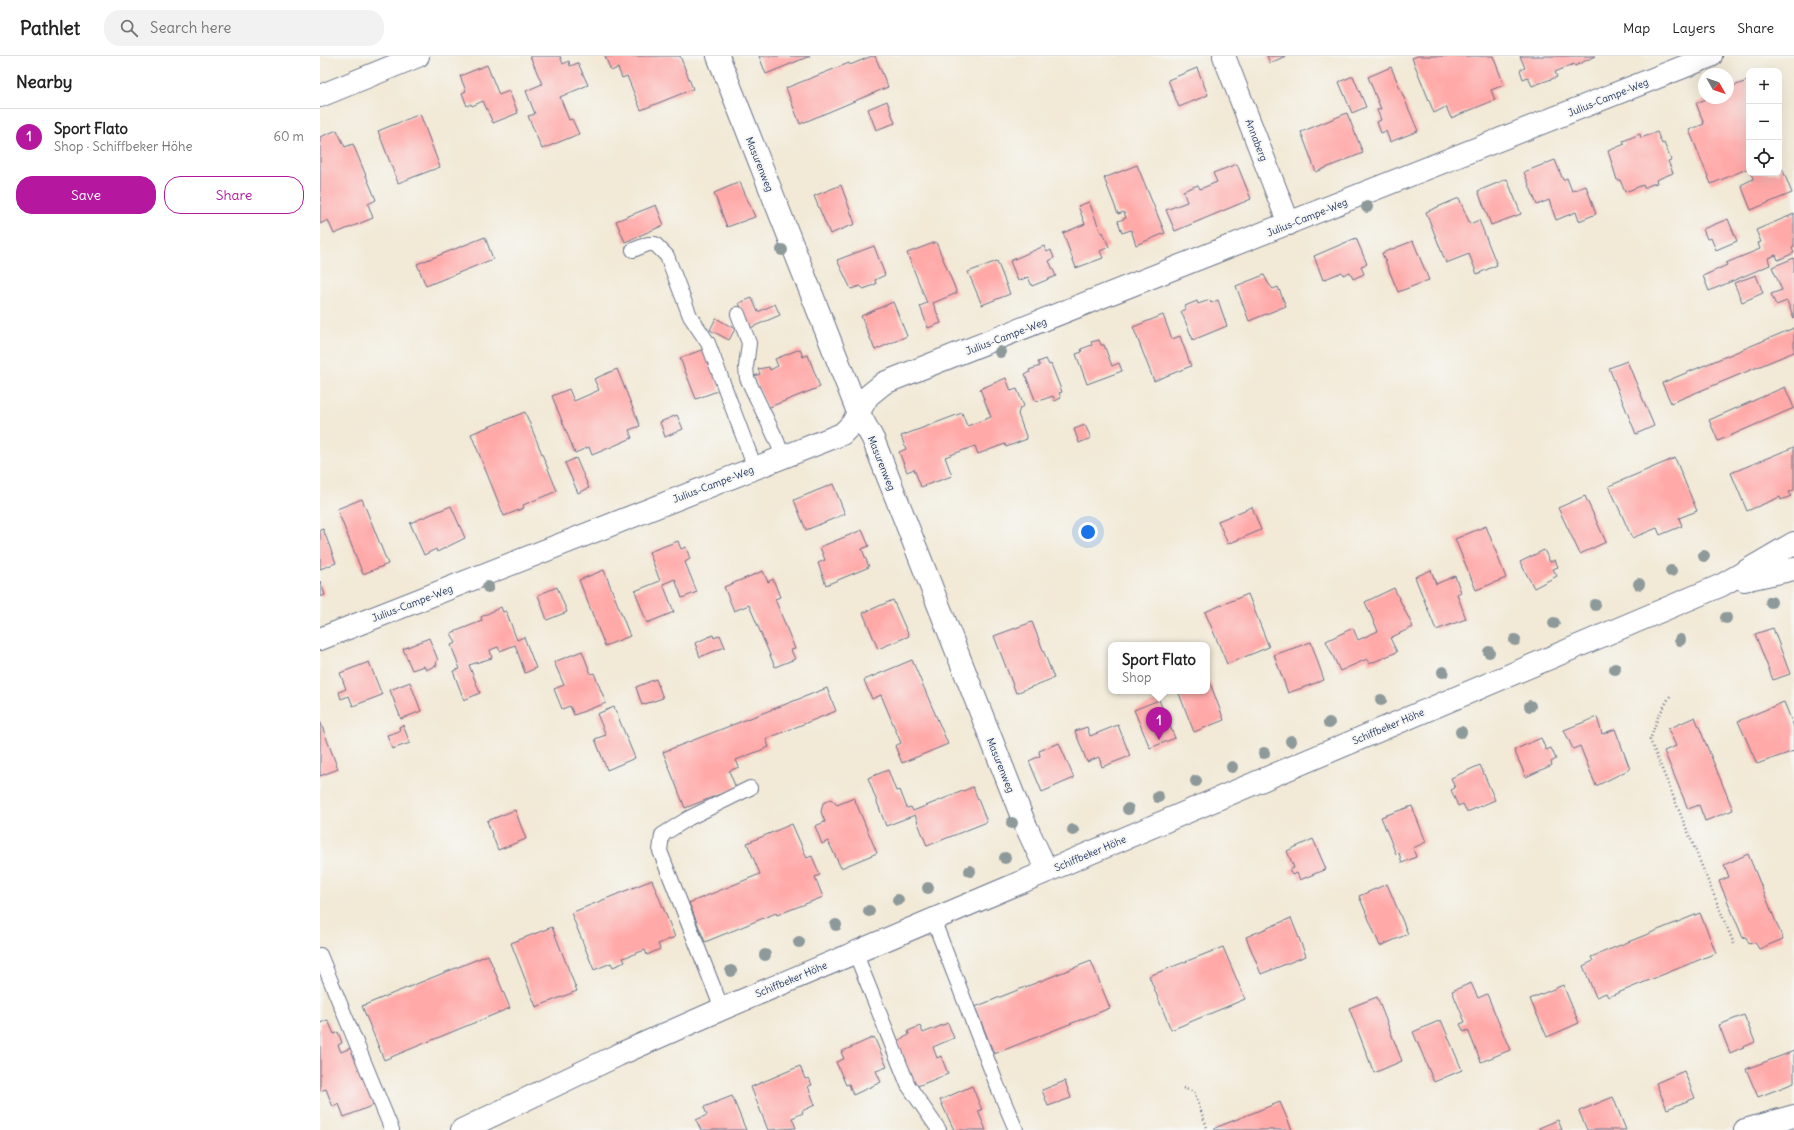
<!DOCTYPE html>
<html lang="en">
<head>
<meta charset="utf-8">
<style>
	:root { --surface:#fff; --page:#f2f2f2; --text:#222; --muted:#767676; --line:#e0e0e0; --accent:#b5179e }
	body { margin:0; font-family:Delius,sans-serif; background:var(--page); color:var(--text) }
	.controls { position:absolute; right:12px; top:12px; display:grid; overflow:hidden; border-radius:8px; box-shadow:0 4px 16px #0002 }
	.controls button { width:36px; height:36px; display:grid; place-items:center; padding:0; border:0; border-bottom:1px solid var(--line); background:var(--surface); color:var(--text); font:20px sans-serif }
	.compass { position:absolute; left:1378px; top:12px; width:36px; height:36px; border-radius:50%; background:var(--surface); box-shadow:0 4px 16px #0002; rotate:130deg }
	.you { position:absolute; left:768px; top:476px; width:14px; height:14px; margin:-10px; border:3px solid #fff; border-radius:50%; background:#1a73e8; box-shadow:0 0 0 6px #1a73e833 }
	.badge { display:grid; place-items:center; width:26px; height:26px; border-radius:50%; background:var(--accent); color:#fff; font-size:13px; font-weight:700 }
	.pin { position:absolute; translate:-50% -33px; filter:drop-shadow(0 1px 2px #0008) }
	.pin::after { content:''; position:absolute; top:21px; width:14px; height:12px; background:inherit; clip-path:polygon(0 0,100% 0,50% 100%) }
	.popup { position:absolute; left:788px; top:586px; width:102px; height:52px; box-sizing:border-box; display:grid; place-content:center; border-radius:8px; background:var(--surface); filter:drop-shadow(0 1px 3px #0005); font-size:13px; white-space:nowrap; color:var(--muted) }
	.popup b { font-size:15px; color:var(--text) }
	.popup::after { content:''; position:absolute; left:50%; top:100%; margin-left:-8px; border:8px solid transparent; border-top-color:var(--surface) }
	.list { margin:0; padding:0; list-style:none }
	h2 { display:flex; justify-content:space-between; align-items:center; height:52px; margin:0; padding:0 16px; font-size:17px }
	h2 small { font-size:13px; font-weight:400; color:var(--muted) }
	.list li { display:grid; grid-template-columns:26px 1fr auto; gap:12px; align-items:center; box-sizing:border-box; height:56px; padding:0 16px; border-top:1px solid var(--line) }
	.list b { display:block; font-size:15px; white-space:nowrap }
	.list p { margin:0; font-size:13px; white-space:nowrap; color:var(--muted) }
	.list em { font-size:13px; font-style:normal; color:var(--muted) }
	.actions { display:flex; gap:8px; padding:12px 16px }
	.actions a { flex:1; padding:9px 0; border:1px solid var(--accent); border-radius:16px; text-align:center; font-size:14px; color:var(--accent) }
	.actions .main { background:var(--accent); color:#fff }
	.icon { flex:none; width:22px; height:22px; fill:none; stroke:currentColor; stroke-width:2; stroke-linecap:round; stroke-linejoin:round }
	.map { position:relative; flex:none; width:1474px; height:1074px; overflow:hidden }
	header { display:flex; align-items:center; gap:24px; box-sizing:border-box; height:56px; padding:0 20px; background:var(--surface); border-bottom:1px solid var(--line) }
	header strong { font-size:19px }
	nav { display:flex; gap:22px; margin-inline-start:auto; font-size:14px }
	.search { width:280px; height:36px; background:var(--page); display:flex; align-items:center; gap:10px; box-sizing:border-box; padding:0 14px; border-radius:16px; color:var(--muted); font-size:15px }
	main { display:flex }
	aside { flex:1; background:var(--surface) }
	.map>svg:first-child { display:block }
	.building { fill:#ffa9a8 }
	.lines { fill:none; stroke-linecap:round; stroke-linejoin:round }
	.lane-casing { stroke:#667088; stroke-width:16 }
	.street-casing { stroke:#667088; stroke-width:24 }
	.secondary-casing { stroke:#667088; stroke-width:24 }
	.path { stroke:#667088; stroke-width:2.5; stroke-dasharray:1 3; stroke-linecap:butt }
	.lane { stroke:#fff; stroke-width:14 }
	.street { stroke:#fff; stroke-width:22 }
	.secondary { stroke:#fff; stroke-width:22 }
	.tree { fill:#8e999a }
	.labels { text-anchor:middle; stroke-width:4; stroke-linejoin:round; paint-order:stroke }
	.street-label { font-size:10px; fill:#1b2f5e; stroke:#f6f6f2 }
</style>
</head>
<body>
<header>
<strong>Pathlet</strong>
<div class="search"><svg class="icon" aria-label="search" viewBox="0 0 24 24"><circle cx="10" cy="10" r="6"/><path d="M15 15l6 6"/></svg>Search here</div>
<nav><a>Map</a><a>Layers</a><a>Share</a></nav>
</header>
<main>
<aside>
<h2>Nearby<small></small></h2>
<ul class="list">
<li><span class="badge">1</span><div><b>Sport Flato</b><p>Shop · Schiffbeker Höhe</p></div><em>60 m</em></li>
</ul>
<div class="actions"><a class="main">Save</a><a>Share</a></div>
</aside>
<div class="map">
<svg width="1474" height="1074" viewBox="0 0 1474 1074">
	<rect width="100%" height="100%" fill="#f6f6f2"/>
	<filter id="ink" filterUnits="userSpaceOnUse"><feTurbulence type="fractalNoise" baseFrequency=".025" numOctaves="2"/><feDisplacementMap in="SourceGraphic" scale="8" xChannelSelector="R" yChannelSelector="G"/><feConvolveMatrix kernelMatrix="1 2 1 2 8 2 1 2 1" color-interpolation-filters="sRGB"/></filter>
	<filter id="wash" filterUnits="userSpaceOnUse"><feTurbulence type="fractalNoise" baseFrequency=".012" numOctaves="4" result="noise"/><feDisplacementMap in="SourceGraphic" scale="16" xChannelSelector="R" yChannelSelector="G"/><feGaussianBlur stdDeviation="0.9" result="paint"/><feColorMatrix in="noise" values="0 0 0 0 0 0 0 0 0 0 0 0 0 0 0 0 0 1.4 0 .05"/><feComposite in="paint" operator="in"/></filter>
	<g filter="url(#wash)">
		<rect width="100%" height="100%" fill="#f2e9d6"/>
		<g id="blocks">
			<path class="building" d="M210,0H240L243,8L249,5L250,10L258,7L268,29L240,41L249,64L252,63L259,78L222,93L208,60L215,58L206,35L222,28Z
				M285,0H360L373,33L321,54L307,20L302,22L298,12L291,15Z
				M439,0H490L446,18Z
				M552,0H555L568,31L480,68L466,32L529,7L530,9Z
				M947,0H966L950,7Z
				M1098,0H1173L1184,29L1171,34L1175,44L1131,62L1126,51L1114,57L1092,2Z
				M1200,0H1275L1255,10L1254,8L1235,16L1237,21L1212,30L1208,21L1203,23L1200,14L1205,12Z
				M167,9L179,39L189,35L198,57L173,67L163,45L152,50L151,48L147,50L142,37L146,35L140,20Z
				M1071,11L1098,75L1070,86L1066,75L1061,77L1057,66L1061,64L1057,54L1061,53L1048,21Z
				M877,12L888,39L859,51L848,24Z
				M1033,20L1046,51L1032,57L1019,26Z
				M1427,25L1429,30V112L1391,128L1369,74L1384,68L1376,47L1389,42H1408V32Z
				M567,45L575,67L556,74L548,53Z
				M1027,57L1043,97L996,116L981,76Z
				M100,58L120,111L78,127L58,75Z
				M17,74L25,91L33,88L56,144L48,148L53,162L14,178L8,164L0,168V81Z
				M1337,76L1342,88L1344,87L1351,104L1348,105L1353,117L1336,124L1337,127L1330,129L1324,132L1323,129L1305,136L1300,124H1297L1288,95L1305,88L1303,85L1320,78L1321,82Z
				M1235,104L1243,124L1247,122L1252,135L1266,130L1276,158L1259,165L1256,156L1236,164L1229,144L1217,149L1204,116Z
				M917,108L931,143L855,175L846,154L867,146L863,135L878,129L880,133L897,126L893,117Z
				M817,109L845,177L816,189L811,174L802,177L798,165L806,162L804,156L798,158L784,122Z
				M1462,112L1472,137L1431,154L1421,129L1433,123L1431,117H1459V113Z
				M1187,123L1201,158L1171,169L1158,135Z
				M420,126L435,161L407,171L394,137Z
				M521,129L535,168L510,178L494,140Z
				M1139,142L1150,168L1159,164L1177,209L1157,218L1149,198L1126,207L1106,156Z
				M769,146L781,177L783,176L789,191L780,195L783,202L756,212L743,177L765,168L758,150Z
				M336,149L344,169L305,186L296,165Z
				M1474,158V191L1472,192L1474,197L1458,204L1456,199L1448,202L1450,209L1389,235L1383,220L1407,209L1406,207L1440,193L1438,187L1441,186L1436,174Z
				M1408,163L1417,185L1396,194L1391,182L1387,183L1383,173Z
				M165,181L173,203L106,230L97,208Z
				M1036,182L1047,208L1041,210L1044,218L1033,223L1030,216L1023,219L1022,216L1003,224L994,200Z
				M1093,185L1109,224L1078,236L1062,197Z
				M616,186L637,237L613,247L621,267L608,272L600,250L607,247L587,197Z
				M554,190L565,219L555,224L556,228L544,233L540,230L531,233L517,204Z
				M724,190L727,196L731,194L734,202L729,205L736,220L712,230L708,221L698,225L690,205Z
				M1474,202V262L1467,245L1456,249L1451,238L1462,234L1452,211Z
				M677,205L690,238L662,249L648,216Z
				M944,219L948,227L953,233L958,231L966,250L929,265L916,230Z
				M1436,219L1443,237L1422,246L1414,227Z
				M432,242L438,256L455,248L460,259L430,272L419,247Z
				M890,244L891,247L898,244L907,270L873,284L861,255L866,253L865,250L877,245L878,248Z
				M573,246L587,280L555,294L541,260Z
				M843,259L852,283L860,280L871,310L834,325L813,271Z
				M396,262L415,273L409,284L390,274Z
				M1474,272V296L1351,347L1342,327Z
				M779,284L781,289H784L792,310L799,307L802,315L767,328L756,298L762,296L761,293L772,289L771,286Z
				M384,293L400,334L376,343L360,302Z
				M480,293L483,301L488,299L500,331L447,352L434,320L440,318L438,313L449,311L450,314L458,310L455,303Z
				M726,303L729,309L731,308L742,336L739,337L741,342L735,345L733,340L716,346L705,318L710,316L709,314L720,310L718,306Z
				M1307,305L1334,370L1316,378L1289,312Z
				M297,313L320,370L309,374L312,382L289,392L272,399L269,391L255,397L232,340L249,333L254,345L268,339L279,334L274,323Z
				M686,322L691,335L697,333L704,350L700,352L698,358L707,383L686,391L685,388L658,398L655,390L625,401L632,420L601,431L594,413L587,416L579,396L586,393L581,380L642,357L647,370L671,361L660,333Z
				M1465,331L1474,352L1398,385L1389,364Z
				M205,356L237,435L203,449L204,452L184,460L151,378Z
				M357,359L363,373L345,381L340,366Z
				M765,369L771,382L759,387L754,373Z
				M1474,391V434L1469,436L1471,440L1461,444L1460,441L1427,455L1411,417Z
				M256,402L269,432L258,437L245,407Z
				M1355,402L1377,455L1359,462L1362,470L1340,479L1337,472L1312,482L1289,430Z
				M513,428L525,458L486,474L474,444Z
				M1265,440L1286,486L1260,498L1238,452Z
				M42,443L68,508L43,518L17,453Z
				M131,450L145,482L117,496L116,493L104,499L90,467Z
				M932,451L941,474L908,488L898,465Z
				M1166,470L1186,522L1156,534L1135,483Z
				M3,473L16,507L0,513V474Z
				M542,474L549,490L542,493L549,511L506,529L498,507L505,504L500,491Z
				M358,485L361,493L366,491L370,503L365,506L377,536L362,542L355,523L343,528L354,556L327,567L315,535L340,525L329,496Z
				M1224,494L1230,506L1235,504L1238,511L1233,513L1237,520L1214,532L1200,506Z
				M284,514L310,580L285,590L259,524Z
				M1111,514L1116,528L1135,520L1141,536L1137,538L1146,563L1116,574L1095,521Z
				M443,515L448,526L453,523L460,541L455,543L475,593L471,594L475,603L455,611L429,549L414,555L404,531Z
				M0,525L5,539L0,541Z
				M237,531L247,556L227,564L218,539Z
				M1074,532L1093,571L1070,582L1077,596L1049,608L1047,603L1020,615L1006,585L1033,572L1038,584L1058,575L1045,546Z
				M928,538L949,591L907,608L885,556Z
				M573,544L589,580L558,593L543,557Z
				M181,551L183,556L186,555L197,584L204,581L216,612L205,617L195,589L180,595L178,591L170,594L172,602L149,609L160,637L144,644L133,615L140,613L131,589L136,587L131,577L162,565L161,561Z
				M712,566L734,622L696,637L674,580Z
				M1453,572L1470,618L1453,624L1435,578Z
				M393,579L394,582L400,579L405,591L380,601L375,587Z
				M109,582L118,604L116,605L117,609L106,614L104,610L92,614L83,593Z
				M991,586L1004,624L968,637L954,599Z
				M262,595L271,618L274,617L286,647L254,659L250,650L242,653L234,633L244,629L234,606Z
				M592,604L628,688L582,707L575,690L581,687L561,639L552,643L544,624Z
				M49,606L62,639L33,650L29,640L21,643L19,636L26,633L20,617Z
				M336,623L343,642L322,649L316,631Z
				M90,626L101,655L81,663L70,634Z
				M890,627L904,664L874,676L858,635H887V628Z
				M507,632L516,655L446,683L449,691L416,704L419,711L409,715L416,732L365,752L343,696Z
				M839,644L855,682L830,692L814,654Z
				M1464,646L1474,671V695L1437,708L1418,665Z
				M294,651L315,702L287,714L275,683L286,679L277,658Z
				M1277,661L1282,678L1295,673L1310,713L1276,730L1260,690L1253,693L1244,674Z
				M1375,661L1413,754L1385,765L1379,749L1368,753L1344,695L1356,690L1348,673Z
				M0,665L18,713L0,720Z
				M83,669L90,687L72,693L67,679L80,675L79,671Z
				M798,669L810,700L782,711L779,701L767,706L755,675L767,671L770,680Z
				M1221,682L1226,694L1231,692L1236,703L1231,706L1232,709L1206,721L1194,694Z
				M739,687L754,722L722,736L709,705L720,700L719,695Z
				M1160,709L1175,744L1147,756L1143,748L1138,750L1131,734L1135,732L1131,722Z
				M568,714L576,735L580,734L587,752L591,751L593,755L653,731L667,766L607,790L595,759L566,770L548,722Z
				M534,742L557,797L521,812L508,785L502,788L495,770L505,766L501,756L503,747L511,743L517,749Z
				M1092,750L1106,786L1093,792L1096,801L1082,807L1079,797L1076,798L1061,761Z
				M195,754L206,783L178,794L167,765Z
				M472,768L487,802L492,800L500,819L495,821L503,841L457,859L456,857L385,886L369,847L440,818L427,787Z
				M993,783L1006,813L980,824L977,817L972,819L969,814L974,812L967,795Z
				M1428,798L1463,883L1439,893L1435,886L1429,888L1426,881L1423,882L1399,825L1409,821L1404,809Z
				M332,824L355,881L338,888L340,893L327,899L325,894L303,902L305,906L293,911L291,907L274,914L251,857Z
				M1067,828L1088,878L1060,890L1039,840Z
				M1380,857L1396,897L1288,941L1286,937L1276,941L1263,910L1273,905L1271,901Z
				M971,862L986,900L941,918L926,881Z
				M232,871L257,935L216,951L191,887Z
				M903,891L925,943L851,974L829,920Z
				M168,899L190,952L64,1004L42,950Z
				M771,905L790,952L674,998L655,951Z
				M1151,927L1158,942L1167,938L1190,994L1161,1006L1148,974L1144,976L1140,968L1145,966L1132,935Z
				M1243,929L1259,967L1227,981L1210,943Z
				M1057,941L1082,1005L1054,1017L1029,952Z
				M1424,959L1435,986L1410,997L1399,969Z
				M8,964L14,978L18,976L22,987L18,989L21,996L31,992L54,1049L24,1061L19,1048L13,1051L6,1033L0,1035V967Z
				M1121,964L1142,1014L1114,1026L1093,976Z
				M628,967L634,982L613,991L617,1002L621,1000L628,1018L595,1031L577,985L589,979L588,975L600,970L603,977Z
				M554,981L567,1011L556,1015L561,1026L533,1039L529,1028L526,1029L516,1006L524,1003L521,996Z
				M1474,995V1027L1438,1041L1426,1013Z
				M480,1010L485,1023L489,1022L492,1029L488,1030L495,1049L482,1055L483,1057L472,1062L476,1072L448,1074L431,1031Z
				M1364,1015L1375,1042L1347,1053L1336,1027Z
				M745,1025L751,1042L728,1050L722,1034Z
				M652,1030L662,1054L658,1055L666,1074H634L620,1044Z
				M412,1040L426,1074H381L376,1064L387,1059L384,1051Z
				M1293,1041L1306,1074H1267L1259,1055Z
				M960,1046L972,1074H895V1072Z
				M1238,1064L1242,1074H1219V1072Z"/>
		</g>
	</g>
	<g filter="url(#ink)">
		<use href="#blocks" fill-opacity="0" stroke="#667088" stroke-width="1"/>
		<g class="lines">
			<defs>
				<path id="lane" d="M313,194L328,188H335L347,200L370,260L388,287L435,412
					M418,258L429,287L426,311L427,322L457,385L463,401
					M613,863L677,1029L696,1074
					M535,896L588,1029L619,1074
					M0,899L72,1074
					M402,953L340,795L342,779L369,762L430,732"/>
				<path id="street" d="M398,0L538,356L553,383L704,766L727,815
					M904,0L969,168
					M0,40L98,0
					M0,583L522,378L532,368L548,340L564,327L1391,0
					M1425,1074L1474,1060"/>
				<path id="secondary" d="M1424,524L1474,513
					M142,1074L298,999L402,953L1402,529L1474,487"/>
			</defs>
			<use href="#lane" class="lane-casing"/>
			<use href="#street" class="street-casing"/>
			<use href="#secondary" class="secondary-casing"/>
			<path class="path" d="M1350,640L1338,661L1330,684L1414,888
				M863,1032L874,1036L888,1074"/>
			<use href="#lane" class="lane"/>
			<use href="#street" class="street"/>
			<use href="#secondary" class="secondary"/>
		</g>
		<g class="tree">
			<circle cx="1047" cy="151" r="6"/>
			<circle cx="462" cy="194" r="6"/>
			<circle cx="680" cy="296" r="6"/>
			<circle cx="1384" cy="500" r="6"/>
			<circle cx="1351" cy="515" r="6"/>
			<circle cx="1319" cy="528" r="6"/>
			<circle cx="168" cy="531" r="6"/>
			<circle cx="1451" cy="546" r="6"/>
			<circle cx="1275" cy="549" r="6"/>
			<circle cx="1406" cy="562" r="6"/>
			<circle cx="1234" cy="567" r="6"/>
			<circle cx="1195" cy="584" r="6"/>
			<circle cx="1360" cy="584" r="6"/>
			<circle cx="1169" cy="596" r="6"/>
			<circle cx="1295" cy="613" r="6"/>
			<circle cx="1123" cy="616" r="6"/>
			<circle cx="1061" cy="644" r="6"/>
			<circle cx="1210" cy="650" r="6"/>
			<circle cx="1009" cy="667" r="6"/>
			<circle cx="1141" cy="676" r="6"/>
			<circle cx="971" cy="685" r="6"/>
			<circle cx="944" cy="697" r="6"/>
			<circle cx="912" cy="711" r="6"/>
			<circle cx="876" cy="725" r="6"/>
			<circle cx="838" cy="741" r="6"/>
			<circle cx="808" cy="753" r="6"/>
			<circle cx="692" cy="767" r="6"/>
			<circle cx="753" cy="774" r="6"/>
			<circle cx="685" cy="802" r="6"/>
			<circle cx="650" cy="815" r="6"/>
			<circle cx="608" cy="832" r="6"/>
			<circle cx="578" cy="844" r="6"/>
			<circle cx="549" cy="855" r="6"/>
			<circle cx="516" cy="869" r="6"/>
			<circle cx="479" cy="886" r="6"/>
			<circle cx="445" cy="899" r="6"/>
			<circle cx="411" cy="915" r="6"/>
		</g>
	</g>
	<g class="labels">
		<g class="street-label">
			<text transform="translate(1288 41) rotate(-22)" y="4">Julius-Campe-Weg</text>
			<text transform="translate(937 84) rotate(69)" y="4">Annaberg</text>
			<text transform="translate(440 108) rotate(68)" y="4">Masurenweg</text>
			<text transform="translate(987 161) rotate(-22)" y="4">Julius-Campe-Weg</text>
			<text transform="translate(686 280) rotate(-21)" y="4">Julius-Campe-Weg</text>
			<text transform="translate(562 407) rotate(68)" y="4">Masurenweg</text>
			<text transform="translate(393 428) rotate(-21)" y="4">Julius-Campe-Weg</text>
			<text transform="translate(92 547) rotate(-21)" y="4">Julius-Campe-Weg</text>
			<text transform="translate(1068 670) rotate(-23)" y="4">Schiffbeker Höhe</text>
			<text transform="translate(681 709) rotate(68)" y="4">Masurenweg</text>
			<text transform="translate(770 797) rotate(-23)" y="4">Schiffbeker Höhe</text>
			<text transform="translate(471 923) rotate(-23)" y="4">Schiffbeker Höhe</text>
		</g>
	</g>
</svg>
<div class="controls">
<button>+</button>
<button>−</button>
<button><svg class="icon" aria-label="locate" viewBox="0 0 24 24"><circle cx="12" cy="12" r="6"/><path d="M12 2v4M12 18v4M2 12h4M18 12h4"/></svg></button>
</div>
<svg class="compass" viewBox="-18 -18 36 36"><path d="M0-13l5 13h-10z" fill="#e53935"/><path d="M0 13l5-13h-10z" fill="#767676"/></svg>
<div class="you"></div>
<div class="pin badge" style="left:839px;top:684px">1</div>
<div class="popup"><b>Sport Flato</b>Shop</div>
</div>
</main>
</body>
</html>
